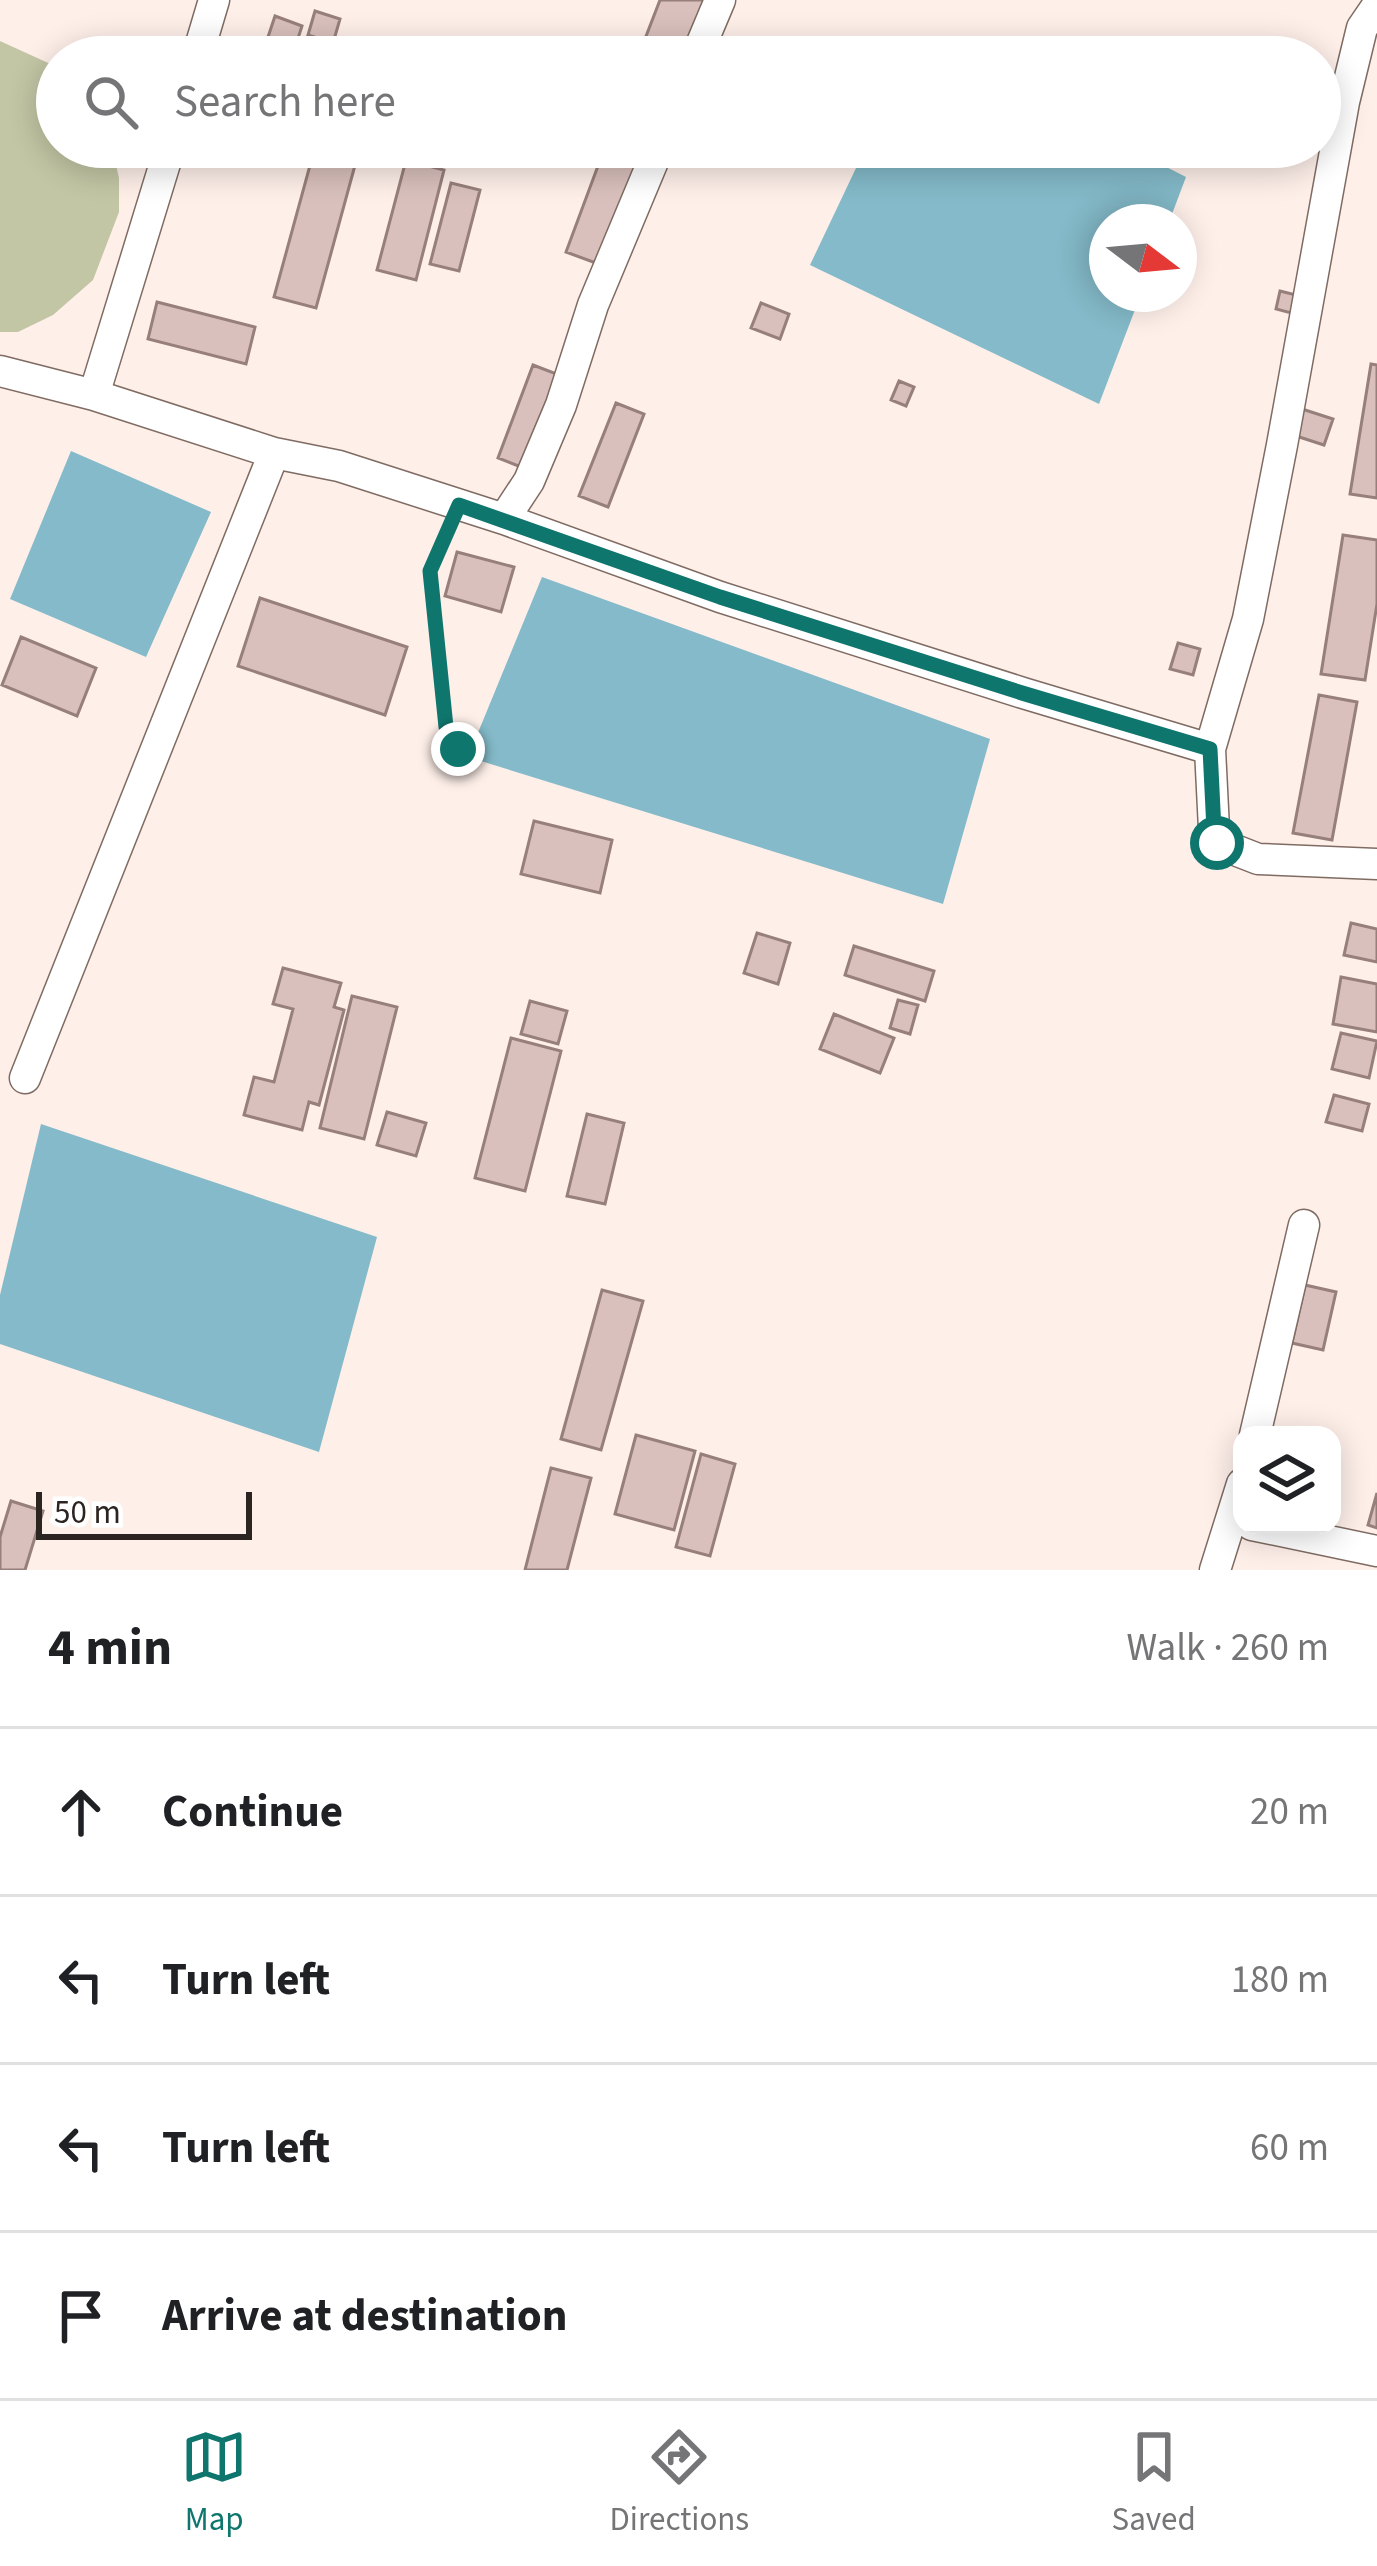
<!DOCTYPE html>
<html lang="en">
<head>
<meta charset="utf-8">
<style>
	:root { --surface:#fff; --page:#f2f2f2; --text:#202124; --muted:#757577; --line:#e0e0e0; --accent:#0f766e }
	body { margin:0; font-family:"Source Sans 3",sans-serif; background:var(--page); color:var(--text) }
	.controls { position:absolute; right:36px; bottom:36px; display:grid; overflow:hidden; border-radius:24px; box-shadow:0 6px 30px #0003 }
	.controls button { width:108px; height:108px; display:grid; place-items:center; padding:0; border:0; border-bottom:3px solid var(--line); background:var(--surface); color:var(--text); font:60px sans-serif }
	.compass { position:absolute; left:1089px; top:204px; width:108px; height:108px; border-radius:50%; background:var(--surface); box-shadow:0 6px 30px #0003; rotate:106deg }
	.scale { position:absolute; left:36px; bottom:30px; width:216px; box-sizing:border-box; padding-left:12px; border:6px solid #2c2420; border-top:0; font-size:33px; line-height:42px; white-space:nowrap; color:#2c2420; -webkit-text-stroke:9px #fff; paint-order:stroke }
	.stop { position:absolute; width:36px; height:36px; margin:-27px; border:9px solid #0f766e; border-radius:50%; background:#fff }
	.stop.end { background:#0f766e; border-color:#fff; box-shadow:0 3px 12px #0008 }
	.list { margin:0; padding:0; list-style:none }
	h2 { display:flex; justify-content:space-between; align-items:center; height:156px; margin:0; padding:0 48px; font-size:51px }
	h2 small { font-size:39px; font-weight:400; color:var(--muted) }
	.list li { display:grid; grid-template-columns:78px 1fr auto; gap:36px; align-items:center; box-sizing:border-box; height:168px; padding:0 48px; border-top:3px solid var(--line) }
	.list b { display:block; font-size:45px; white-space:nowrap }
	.list em { font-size:39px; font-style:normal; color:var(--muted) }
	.icon { flex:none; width:66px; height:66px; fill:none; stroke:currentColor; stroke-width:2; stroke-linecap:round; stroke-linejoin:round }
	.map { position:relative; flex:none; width:1377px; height:1570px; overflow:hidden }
	.search { position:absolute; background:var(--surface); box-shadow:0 6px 30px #0003; left:36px; right:36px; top:36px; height:132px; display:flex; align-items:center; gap:30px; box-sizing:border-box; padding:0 42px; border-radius:66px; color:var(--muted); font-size:45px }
	.sheet { height:828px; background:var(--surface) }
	nav { display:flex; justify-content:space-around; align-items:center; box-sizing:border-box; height:168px; border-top:3px solid var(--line); background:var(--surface); font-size:33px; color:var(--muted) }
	nav a { display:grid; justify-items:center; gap:6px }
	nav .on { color:var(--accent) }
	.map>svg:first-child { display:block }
	.green { fill:#c2c6a4 }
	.water { fill:#84bac9 }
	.building { fill:#d9c0bc; stroke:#977f7c; stroke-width:3 }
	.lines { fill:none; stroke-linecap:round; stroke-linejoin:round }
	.minor-casing { stroke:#7f6b62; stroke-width:33 }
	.path { stroke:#afa29d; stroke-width:4.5; stroke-dasharray:3 9; stroke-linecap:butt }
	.minor { stroke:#fff; stroke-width:30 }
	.route { stroke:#0f766e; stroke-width:15 }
</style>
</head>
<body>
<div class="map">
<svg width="1377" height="1570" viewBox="0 0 1377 1570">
	<rect width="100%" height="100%" fill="#feefe9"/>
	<path class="green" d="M0,41L57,67V147H112L119,178V212L93,280L53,315L18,332H0Z"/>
	<path class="water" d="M866,147H1127L1186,177L1169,222H1107V294H1141L1099,404L810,265Z
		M71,451L211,512L146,657L10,599Z
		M542,577L990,739L943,904L468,757Z
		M41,1124L377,1237L319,1452L0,1344V1295Z"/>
	<path class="building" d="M660,0H704L682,57H638Z
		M315,11L340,19L333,43L308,35Z
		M275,16L302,26L292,57L264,49Z
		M315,147H360L316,308L274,297Z
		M499,147H544L541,158Z
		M605,147H649L604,266L566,252Z
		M406,160L444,170L416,280L377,270Z
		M451,183L480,190L459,271L430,264Z
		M1280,291L1300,296L1295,314L1276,309Z
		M157,302L255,327L246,364L148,339Z
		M761,303L789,314L780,339L751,328Z
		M1371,364L1377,365V498L1350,494Z
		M533,365L562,376L526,469L498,458Z
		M899,381L914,387L906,406L891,400Z
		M616,403L644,414L608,507L579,496Z
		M1302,409L1333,419L1324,445L1293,435Z
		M1343,535L1377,540V604L1365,680L1321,674Z
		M457,552L514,567L501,612L445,596Z
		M260,598L407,647L385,715L238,666Z
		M21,637L96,668L77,716L2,685Z
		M1178,643L1200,649L1193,675L1170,669Z
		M1319,695L1357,702L1332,840L1293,833Z
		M534,821L612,840L600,893L521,874Z
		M1351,923L1377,929V962L1344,955Z
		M757,933L790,943L778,984L744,973Z
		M854,946L934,971L925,1001L845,975Z
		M283,968L341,983L334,1007L344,1010L319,1105L309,1102L302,1130L244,1115L254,1077L274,1082L293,1009L273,1004Z
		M1341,977L1377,984V1032L1333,1024Z
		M352,996L397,1007L364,1139L320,1128Z
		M898,1000L918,1005L910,1034L890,1028Z
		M530,1001L567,1011L558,1044L521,1034Z
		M834,1014L894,1038L880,1073L820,1049Z
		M1341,1033L1377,1041L1369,1078L1332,1069Z
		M511,1038L561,1051L525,1191L475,1178Z
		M1334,1095L1369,1104L1362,1131L1326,1122Z
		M387,1112L426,1123L416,1156L377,1145Z
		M587,1114L624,1123L605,1204L567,1196Z
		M1305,1285L1336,1292L1323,1350L1292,1343Z
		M602,1290L643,1301L601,1450L561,1439Z
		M636,1435L695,1451L674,1530L615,1514Z
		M701,1454L735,1464L710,1556L676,1547Z
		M551,1468L591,1478L567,1570H525Z
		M1377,1493V1528L1368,1525Z
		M11,1501L43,1511L25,1570H0V1537Z"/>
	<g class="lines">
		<defs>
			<path id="minor" d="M197,57L214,0
				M696,57L720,0
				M0,371L94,395L274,453L339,466L504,519L720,597L1023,693L1210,749L1214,829L1217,843L1258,859L1377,864
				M94,395L170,147
				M504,519L529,481L561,405L593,305L659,147
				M1210,749L1248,619L1282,445L1344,102L1362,28L1377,6
				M25,1078L274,453
				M1255,1435L1304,1225
				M1252,1525L1377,1551
				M1215,1570L1242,1484"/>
		</defs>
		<use href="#minor" class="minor-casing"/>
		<path class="path" d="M447,532L430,571L447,727L458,749"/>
		<use href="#minor" class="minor"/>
	</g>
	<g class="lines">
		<path class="route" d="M458,749L446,727L430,571L459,505L720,597L1022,693L1210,749L1214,830L1217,843"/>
	</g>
</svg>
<div class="controls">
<button><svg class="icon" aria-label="layers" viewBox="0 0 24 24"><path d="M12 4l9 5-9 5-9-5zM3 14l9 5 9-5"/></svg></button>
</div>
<svg class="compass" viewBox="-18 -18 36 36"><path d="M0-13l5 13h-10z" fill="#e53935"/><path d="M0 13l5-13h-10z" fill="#757577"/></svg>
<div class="scale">50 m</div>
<div class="stop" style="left:1217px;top:843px"></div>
<div class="stop end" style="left:458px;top:749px"></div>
<div class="search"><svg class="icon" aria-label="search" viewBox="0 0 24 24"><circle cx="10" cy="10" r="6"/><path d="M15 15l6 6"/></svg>Search here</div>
</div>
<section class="sheet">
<h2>4 min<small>Walk · 260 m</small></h2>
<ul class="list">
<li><svg class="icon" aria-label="ahead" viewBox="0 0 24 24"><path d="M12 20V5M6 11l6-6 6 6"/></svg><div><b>Continue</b></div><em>20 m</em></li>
<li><svg class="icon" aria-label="left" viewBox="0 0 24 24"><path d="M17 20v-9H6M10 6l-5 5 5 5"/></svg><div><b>Turn left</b></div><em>180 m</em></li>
<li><svg class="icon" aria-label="left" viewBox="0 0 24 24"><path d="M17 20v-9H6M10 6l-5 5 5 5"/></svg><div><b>Turn left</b></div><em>60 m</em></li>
<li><svg class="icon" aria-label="arrive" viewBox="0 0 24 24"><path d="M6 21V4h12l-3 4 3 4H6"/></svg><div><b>Arrive at destination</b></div></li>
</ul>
</section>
<nav>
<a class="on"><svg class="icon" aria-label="map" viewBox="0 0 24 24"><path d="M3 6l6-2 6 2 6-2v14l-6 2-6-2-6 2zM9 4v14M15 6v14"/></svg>Map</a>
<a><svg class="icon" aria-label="directions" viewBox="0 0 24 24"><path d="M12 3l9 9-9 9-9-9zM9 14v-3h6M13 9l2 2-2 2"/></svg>Directions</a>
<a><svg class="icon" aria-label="saved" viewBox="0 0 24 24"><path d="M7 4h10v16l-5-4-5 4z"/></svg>Saved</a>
</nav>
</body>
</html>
